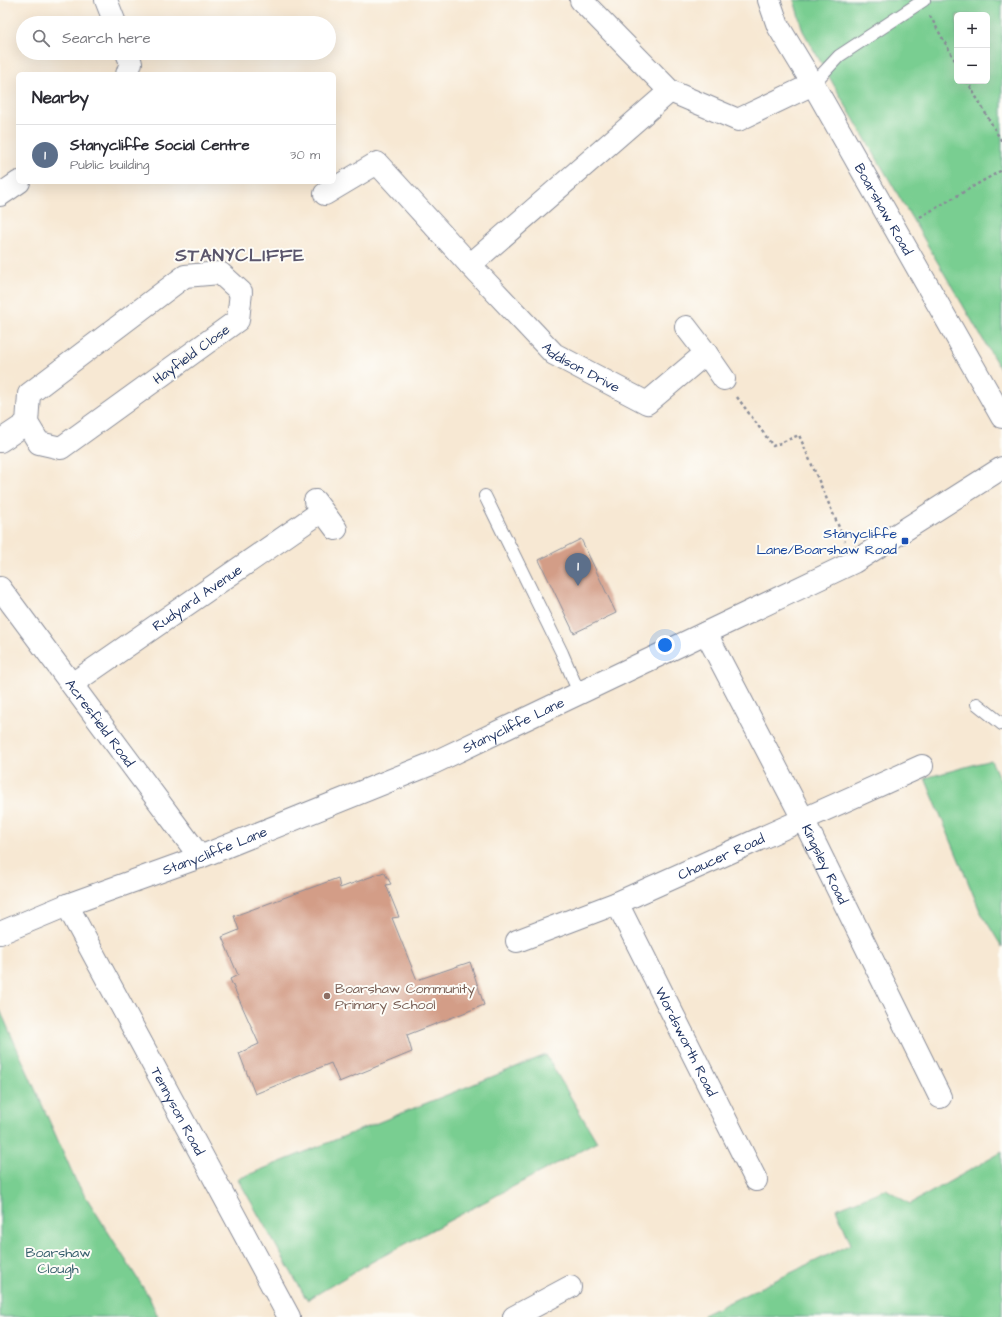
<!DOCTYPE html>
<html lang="en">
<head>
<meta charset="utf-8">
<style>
	:root { --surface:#fff; --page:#f7f7f7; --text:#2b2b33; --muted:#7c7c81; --line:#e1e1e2; --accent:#db2777 }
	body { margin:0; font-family:"Architects Daughter",sans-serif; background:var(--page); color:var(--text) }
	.controls { position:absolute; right:12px; top:12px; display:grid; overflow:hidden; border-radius:6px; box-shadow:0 4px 16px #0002 }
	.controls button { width:36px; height:36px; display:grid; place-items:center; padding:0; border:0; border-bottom:1px solid var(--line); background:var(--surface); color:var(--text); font:20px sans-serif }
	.you { position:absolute; left:665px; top:645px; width:14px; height:14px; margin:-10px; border:3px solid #fff; border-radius:50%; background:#1a73e8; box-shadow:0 0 0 6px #1a73e833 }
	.badge { display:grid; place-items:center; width:26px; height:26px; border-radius:50%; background:var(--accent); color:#fff; font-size:13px; font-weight:700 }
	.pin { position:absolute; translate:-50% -33px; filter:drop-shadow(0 1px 2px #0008) }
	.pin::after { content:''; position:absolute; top:21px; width:14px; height:12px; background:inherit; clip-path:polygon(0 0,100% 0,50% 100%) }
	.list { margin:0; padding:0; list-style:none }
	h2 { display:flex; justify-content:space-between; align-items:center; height:52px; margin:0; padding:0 16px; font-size:17px }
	h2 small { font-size:13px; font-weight:400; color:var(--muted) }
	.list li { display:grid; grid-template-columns:26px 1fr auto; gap:12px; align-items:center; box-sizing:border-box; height:60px; padding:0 16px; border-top:1px solid var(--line) }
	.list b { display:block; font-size:15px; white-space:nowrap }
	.list p { margin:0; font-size:13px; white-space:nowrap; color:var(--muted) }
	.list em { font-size:13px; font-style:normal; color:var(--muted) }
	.icon { flex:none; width:22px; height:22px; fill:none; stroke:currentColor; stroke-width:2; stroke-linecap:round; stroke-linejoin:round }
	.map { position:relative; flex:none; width:1002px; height:1317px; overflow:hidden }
	.search { position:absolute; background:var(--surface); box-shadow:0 4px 16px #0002; left:16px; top:16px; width:320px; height:44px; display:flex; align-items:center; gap:10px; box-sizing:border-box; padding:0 14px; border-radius:22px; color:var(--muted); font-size:15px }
	.panel { position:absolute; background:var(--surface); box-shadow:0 4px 16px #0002; left:16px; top:72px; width:320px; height:112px; border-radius:6px }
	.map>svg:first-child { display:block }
	.green { fill:#79ce91; stroke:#4a7e78; fill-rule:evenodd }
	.building { fill:#d39d87 }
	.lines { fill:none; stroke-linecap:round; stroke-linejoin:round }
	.service-casing { stroke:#898c98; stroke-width:14 }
	.minor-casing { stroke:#898c98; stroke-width:24 }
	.tertiary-casing { stroke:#898c98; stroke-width:24 }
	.path { stroke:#898c98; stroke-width:2.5; stroke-dasharray:3 3; stroke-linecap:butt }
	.service { stroke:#fff; stroke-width:12 }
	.minor { stroke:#fff; stroke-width:22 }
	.tertiary { stroke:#fff; stroke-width:22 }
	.transit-dot { fill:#1a4fb4; stroke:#fdfcf7; stroke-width:1.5 }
	.education-dot { fill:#8d6e63; stroke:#fdfcf7; stroke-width:1.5 }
	.labels { text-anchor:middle; stroke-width:4; stroke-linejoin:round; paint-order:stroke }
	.street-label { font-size:14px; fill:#1b2f5e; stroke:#fdfcf7 }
	.transit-label { font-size:14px; fill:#164399; stroke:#fdfcf7; text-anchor:end }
	.education-label { font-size:14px; fill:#785e54; stroke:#fdfcf7; text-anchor:start }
	.park-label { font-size:14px; fill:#375f6d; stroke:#fdfcf7 }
	.district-label { font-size:18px; font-weight:bold; letter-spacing:1px; fill:#5b566c; stroke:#fdfcf7 }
</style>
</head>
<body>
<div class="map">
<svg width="1002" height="1317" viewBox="0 0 1002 1317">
	<rect width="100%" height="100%" fill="#fdfcf7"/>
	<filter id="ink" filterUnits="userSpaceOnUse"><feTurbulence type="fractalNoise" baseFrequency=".025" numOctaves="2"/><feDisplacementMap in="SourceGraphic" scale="8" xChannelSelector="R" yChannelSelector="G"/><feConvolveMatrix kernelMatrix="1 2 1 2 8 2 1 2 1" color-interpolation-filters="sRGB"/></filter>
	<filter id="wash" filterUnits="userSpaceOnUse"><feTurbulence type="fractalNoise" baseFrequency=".012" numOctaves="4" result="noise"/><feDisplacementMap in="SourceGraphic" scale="16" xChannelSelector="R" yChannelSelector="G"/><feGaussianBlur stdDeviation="0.9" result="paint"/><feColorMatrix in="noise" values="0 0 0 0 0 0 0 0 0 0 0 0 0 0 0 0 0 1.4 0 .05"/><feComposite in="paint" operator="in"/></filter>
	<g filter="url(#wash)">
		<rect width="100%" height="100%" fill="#f7e8d3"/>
		<path class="green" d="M794,0H1002V372L839,94L803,31ZM957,15H987V81H957Z
			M991,760L1002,785V947L980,911L925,778Z
			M0,1010L76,1181L149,1297L158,1317H0Z
			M546,1055L597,1142L366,1265L307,1300L238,1179Z
			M1002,1152V1317H704L703,1315L851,1244L836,1209L886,1189L910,1204Z"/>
		<g id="blocks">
			<path class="building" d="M581,539L616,613L574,633L539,560Z
				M384,872L391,884L386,885L399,917L392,918L417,980L470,962L484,1005L407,1035L412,1052L339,1082L331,1063L255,1094L239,1053L259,1044L230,979L238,975L222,937L239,930L234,916L338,878L340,888Z"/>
		</g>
	</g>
	<g filter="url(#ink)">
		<use href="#blocks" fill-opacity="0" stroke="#898c98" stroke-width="1"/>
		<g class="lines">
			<defs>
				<path id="service" d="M813,84L839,56L924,0
					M485,496L562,653L579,693
					M977,704L1002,724"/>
				<g id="minor">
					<path d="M106,0L115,23"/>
					<path d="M581,0L670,91L738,120L813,84"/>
					<path d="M127,74L131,63L127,53"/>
					<path id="s1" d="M325,194L377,163L470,265L554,354L647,403L706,353L724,379"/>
					<path d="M0,195L19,182"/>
					<path d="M470,265L670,91"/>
					<path d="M220,273L241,292L238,320L61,448L39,443L27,423L29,394L185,276Z"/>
					<path d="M686,327L706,353"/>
					<path d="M0,441L27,423"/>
					<path d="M315,501L336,529"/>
					<path id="s2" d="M0,588L200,857"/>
					<path id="s3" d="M706,633L803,819L940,1097"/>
					<path id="s4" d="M72,684L322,511"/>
					<path id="s5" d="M617,903L756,1180"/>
					<path id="s6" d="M67,905L289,1317"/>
					<path id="s7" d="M0,933L67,905L200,857L431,764L854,562L1002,468"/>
					<path id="s8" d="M517,941L617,903L922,766"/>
					<path d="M514,1317L570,1287"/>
				</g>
				<g id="tertiary">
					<path id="s9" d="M769,0L778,26L813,84L1002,417"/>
				</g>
			</defs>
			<use href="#service" class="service-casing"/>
			<use href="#minor" class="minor-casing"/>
			<use href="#tertiary" class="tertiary-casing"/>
			<path class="path" d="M930,16L957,64
				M967,81L1002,142
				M920,217L1002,170
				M737,397L773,446L799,435L845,541"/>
			<use href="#service" class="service"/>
			<use href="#minor" class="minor"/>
			<use href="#tertiary" class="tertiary"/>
		</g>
	</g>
	<rect class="transit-dot" x="901" y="537" width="8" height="8" rx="2"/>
	<circle class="education-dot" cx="327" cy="996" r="4"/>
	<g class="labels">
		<g class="street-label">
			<text dy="5" stroke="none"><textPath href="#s9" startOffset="239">Boarshaw Road</textPath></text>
			<text transform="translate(191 354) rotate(-36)" y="5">Hayfield Close</text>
			<text dy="5" stroke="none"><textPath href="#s1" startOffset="351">Addison Drive</textPath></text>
			<text dy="5" stroke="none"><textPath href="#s4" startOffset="152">Rudyard Avenue</textPath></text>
			<text dy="5" stroke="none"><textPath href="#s2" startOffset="168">Acresfield Road</textPath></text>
			<text dy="5" stroke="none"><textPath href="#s7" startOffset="554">Stanycliffe Lane</textPath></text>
			<text dy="5" stroke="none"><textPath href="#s7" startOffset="230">Stanycliffe Lane</textPath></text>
			<text dy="5" stroke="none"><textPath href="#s8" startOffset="221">Chaucer Road</textPath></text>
			<text dy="5" stroke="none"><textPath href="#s3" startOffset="260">Kingsley Road</textPath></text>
			<text dy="5" stroke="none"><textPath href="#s5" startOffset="155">Wordsworth Road</textPath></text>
			<text dy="5" stroke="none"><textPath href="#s6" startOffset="234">Tennyson Road</textPath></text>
		</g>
		<g class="transit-label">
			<text x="897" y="538">Stanycliffe<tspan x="897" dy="16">Lane/Boarshaw Road</tspan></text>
		</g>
		<g class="education-label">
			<text x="335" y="993">Boarshaw Community<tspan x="335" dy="16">Primary School</tspan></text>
		</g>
		<g class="park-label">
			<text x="58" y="1257">Boarshaw<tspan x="58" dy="16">Clough</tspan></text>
		</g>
		<g class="district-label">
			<text x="240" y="261">STANYCLIFFE</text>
		</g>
	</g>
</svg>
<div class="controls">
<button>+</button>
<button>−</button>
</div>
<div class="you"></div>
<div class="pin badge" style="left:578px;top:586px;background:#5c6f8a">1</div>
<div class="search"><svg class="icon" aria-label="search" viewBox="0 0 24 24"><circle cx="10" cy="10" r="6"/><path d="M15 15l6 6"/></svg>Search here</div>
<section class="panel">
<h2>Nearby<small></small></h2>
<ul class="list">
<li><span class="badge" style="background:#5c6f8a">1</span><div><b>Stanycliffe Social Centre</b><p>Public building</p></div><em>30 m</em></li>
</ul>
</section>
</div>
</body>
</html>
